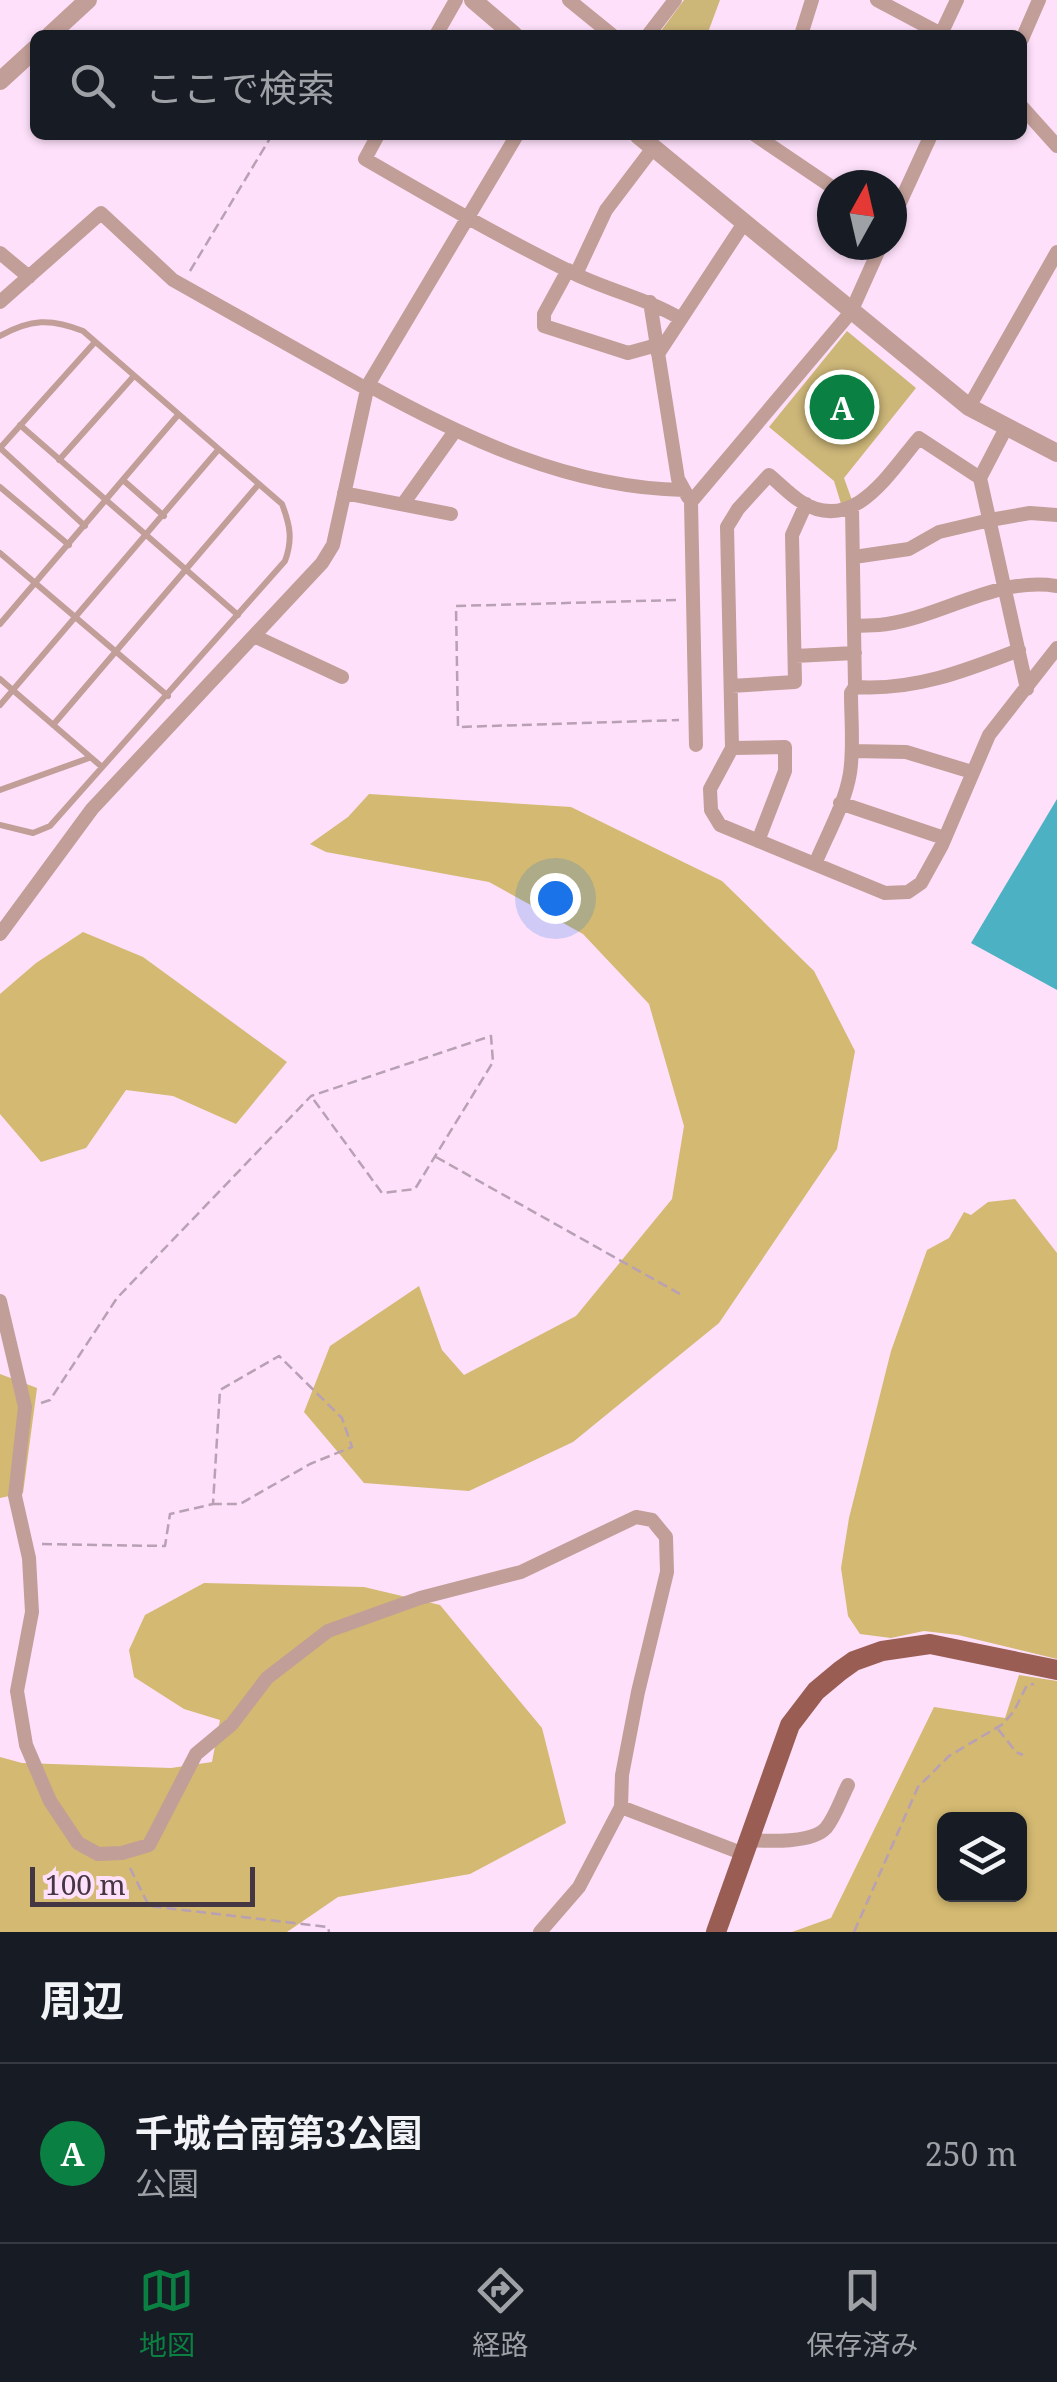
<!DOCTYPE html>
<html lang="ja">
<head>
<meta charset="utf-8">
<style>
	:root { --surface:#171b24; --page:#20242c; --text:#f1f3f6; --muted:#9ea1a6; --line:#363941; --accent:#0b8043 }
	body { margin:0; font-family:"Noto Serif","Noto Sans JP",serif; background:var(--page); color:var(--text) }
	.controls { position:absolute; right:30px; bottom:30px; display:grid; overflow:hidden; border-radius:15px; box-shadow:0 2px 8px #0004 }
	.controls button { width:90px; height:90px; display:grid; place-items:center; padding:0; border:0; border-bottom:2px solid var(--line); background:var(--surface); color:var(--text); font:50px sans-serif }
	.compass { position:absolute; left:817px; top:170px; width:90px; height:90px; border-radius:50%; background:var(--surface); box-shadow:0 2px 8px #0004; rotate:8deg }
	.scale { position:absolute; left:30px; bottom:25px; width:225px; box-sizing:border-box; padding-left:10px; border:5px solid #453643; border-top:0; font-size:28px; line-height:35px; white-space:nowrap; color:#453643; -webkit-text-stroke:8px #fee0fa; paint-order:stroke }
	.you { position:absolute; left:555px; top:898px; width:35px; height:35px; margin:-25px; border:8px solid #fff; border-radius:50%; background:#1a73e8; box-shadow:0 0 0 15px #1a73e833 }
	.badge { display:grid; place-items:center; width:65px; height:65px; border-radius:50%; background:var(--accent); color:#fff; font-size:32px; font-weight:700 }
	.pin { position:absolute; translate:-50% -50%; border:5px solid #fff; box-shadow:0 2px 10px #0006 }
	.list { margin:0; padding:0; list-style:none }
	h2 { display:flex; justify-content:space-between; align-items:center; height:130px; margin:0; padding:0 40px; font-size:42px }
	h2 small { font-size:32px; font-weight:400; color:var(--muted) }
	.list li { display:grid; grid-template-columns:65px 1fr auto; gap:30px; align-items:center; box-sizing:border-box; height:180px; padding:0 40px; border-top:2px solid var(--line) }
	.list b { display:block; font-size:38px; white-space:nowrap }
	.list p { margin:0; font-size:32px; white-space:nowrap; color:var(--muted) }
	.list em { font-size:32px; font-style:normal; color:var(--muted) }
	.icon { flex:none; width:55px; height:55px; fill:none; stroke:currentColor; stroke-width:2; stroke-linecap:round; stroke-linejoin:round }
	.map { position:relative; flex:none; width:1057px; height:1932px; overflow:hidden }
	.search { position:absolute; background:var(--surface); box-shadow:0 2px 8px #0004; left:30px; right:30px; top:30px; height:110px; display:flex; align-items:center; gap:25px; box-sizing:border-box; padding:0 35px; border-radius:15px; color:var(--muted); font-size:38px }
	.sheet { height:310px; background:var(--surface) }
	nav { display:flex; justify-content:space-around; align-items:center; box-sizing:border-box; height:140px; border-top:2px solid var(--line); background:var(--surface); font-size:28px; color:var(--muted) }
	nav a { display:grid; justify-items:center; gap:5px }
	nav .on { color:var(--accent) }
	.map>svg:first-child { display:block }
	.green { fill:#ccb678 }
	.forest { fill:#d3b971; fill-rule:evenodd }
	.water { fill:#4cb2c3 }
	.lines { fill:none; stroke-linecap:round; stroke-linejoin:round }
	.path { stroke:#b8a0b5; stroke-width:2.5; stroke-dasharray:10 5; stroke-linecap:butt }
	.service { stroke:#c29e98; stroke-width:6 }
	.minor { stroke:#c29e98; stroke-width:14 }
	.tertiary { stroke:#c29e98; stroke-width:18 }
	.primary { stroke:#9a5d53; stroke-width:20 }
</style>
</head>
<body>
<div class="map">
<svg width="1057" height="1932" viewBox="0 0 1057 1932">
	<rect width="100%" height="100%" fill="#fee0fa"/>
	<path class="green" d="M684,0H720L707,35H658Z
		M847,331L916,388L844,478L853,503L842,507L834,481L769,427Z"/>
	<path class="forest" d="M369,794L571,807L722,881L814,971L855,1051L837,1149L719,1323L573,1442L469,1491L364,1483L304,1412L330,1346L419,1286L442,1350L464,1375L576,1316L672,1199L684,1126L649,1004L583,934L489,882L326,852L310,844L348,817Z
		M83,932L143,957L287,1062L236,1124L173,1096L126,1090L86,1148L41,1162L0,1114V994L36,963Z
		M1015,1199L1057,1253V1659L958,1635L924,1631L891,1638L860,1634L848,1616L841,1568L849,1518L891,1351L927,1250L949,1238L964,1212L971,1215L988,1202Z
		M0,1374L37,1388L23,1493L0,1498Z
		M204,1583L364,1587L440,1605L542,1728L566,1823L470,1874L338,1897L287,1932H0V1757L22,1763L171,1768L212,1762L220,1720L184,1709L134,1677L129,1650L145,1615Z
		M1019,1675L1057,1681V1932H792L831,1918L934,1707L1005,1718ZM944,1820H1020V1894H944Z"/>
	<path class="water" d="M1057,799V990L971,943Z"/>
	<g class="lines">
		<path class="path" d="M190,271L272,135
			M676,600L456,606L458,727L679,720
			M436,1157L680,1294
			M41,1403L50,1400L117,1298L311,1096L491,1036L493,1062L415,1189L382,1193L311,1096
			M42,1544L165,1546L170,1514L213,1504L220,1390L279,1356L342,1418L352,1447L310,1464L240,1504H213
			M998,1729L1016,1752L1023,1755
			M130,1868L149,1906L328,1927L329,1932
			M854,1932L918,1787L949,1756L1003,1724L1014,1711L1027,1685L1034,1684"/>
		<path class="service" d="M0,336C30,319 51,318 83,331L282,504C290,525 293,539 285,561L50,826L33,833L0,825
			M20,425L238,615
			M0,448L95,342
			M0,448L85,526
			M59,460L133,377
			M123,480L164,516
			M0,487L69,545
			M0,553L168,696
			M0,624L178,415
			M0,679L102,767
			M0,705L218,450
			M53,725L258,485
			M0,790L89,758"/>
		<path class="minor" d="M569,0L612,35
			M877,0L943,35
			M941,34L957,0
			M436,35L456,0
			M648,35L675,0
			M801,35L812,0
			M1022,39L1039,0
			M1022,107L1057,146
			M378,135L365,159C434,199 503,239 575,274C610,291 648,299 681,319
			M755,135L832,187
			M892,220L931,135
			M0,253L29,277
			M568,270L544,314V326L628,353L657,345
			M576,274L606,210L653,148
			M0,302L101,213L173,280L367,389
			M650,302L678,479L688,497
			M658,354L744,223
			M368,385C466,439 570,488 684,490
			M969,407L1057,252
			M1006,428L980,478L1027,689
			M980,478L919,438C889,473 853,536 800,501C789,494 779,483 769,475L738,509L727,527L732,748L710,789L711,810L720,825L885,893L908,892L921,883L942,845L989,735L1057,648
			M344,493L451,514
			M403,504L455,431
			M854,557L909,549L939,532L990,520L1030,513L1057,515
			M855,626C865,625 876,626 887,624C942,616 999,576 1057,586
			M254,636L342,677
			M795,656L855,653
			M731,686L795,682L792,535L806,504
			M855,687C914,691 965,671 1019,650
			M696,745L691,502L851,312L881,245
			M732,748L785,747V771L758,841
			M852,751L906,752L972,772
			M840,803L944,838
			M815,864C827,835 845,804 850,773C854,747 851,720 851,693L855,687L852,508
			M0,934L92,809L322,563L333,545L368,385L517,135
			M0,1301L25,1407L15,1496L29,1558L32,1612L17,1691L26,1745L50,1801L78,1843L98,1854L122,1853L149,1845L196,1754L232,1724L267,1678L328,1631L420,1598L521,1572L636,1517L652,1520L666,1537L667,1572L638,1692L622,1775L621,1807L579,1887L540,1932
			M621,1807L744,1854
			M747,1840C766,1841 812,1844 826,1828C835,1817 841,1799 848,1785"/>
		<path class="tertiary" d="M473,0L514,35
			M50,35L88,0
			M0,81L35,49
			M638,135L969,407L1057,453"/>
		<path class="primary" d="M716,1932L790,1725L816,1691L840,1671L854,1661L882,1651L930,1644L1057,1670"/>
	</g>
</svg>
<div class="controls">
<button><svg class="icon" aria-label="layers" viewBox="0 0 24 24"><path d="M12 4l9 5-9 5-9-5zM3 14l9 5 9-5"/></svg></button>
</div>
<svg class="compass" viewBox="-18 -18 36 36"><path d="M0-13l5 13h-10z" fill="#e53935"/><path d="M0 13l5-13h-10z" fill="#9ea1a6"/></svg>
<div class="scale">100 m</div>
<div class="you"></div>
<div class="pin badge" style="left:842px;top:407px">A</div>
<div class="search"><svg class="icon" aria-label="search" viewBox="0 0 24 24"><circle cx="10" cy="10" r="6"/><path d="M15 15l6 6"/></svg>ここで検索</div>
</div>
<section class="sheet">
<h2>周辺<small></small></h2>
<ul class="list">
<li><span class="badge">A</span><div><b>千城台南第3公園</b><p>公園</p></div><em>250 m</em></li>
</ul>
</section>
<nav>
<a class="on"><svg class="icon" aria-label="map" viewBox="0 0 24 24"><path d="M3 6l6-2 6 2 6-2v14l-6 2-6-2-6 2zM9 4v14M15 6v14"/></svg>地図</a>
<a><svg class="icon" aria-label="directions" viewBox="0 0 24 24"><path d="M12 3l9 9-9 9-9-9zM9 14v-3h6M13 9l2 2-2 2"/></svg>経路</a>
<a><svg class="icon" aria-label="saved" viewBox="0 0 24 24"><path d="M7 4h10v16l-5-4-5 4z"/></svg>保存済み</a>
</nav>
</body>
</html>
